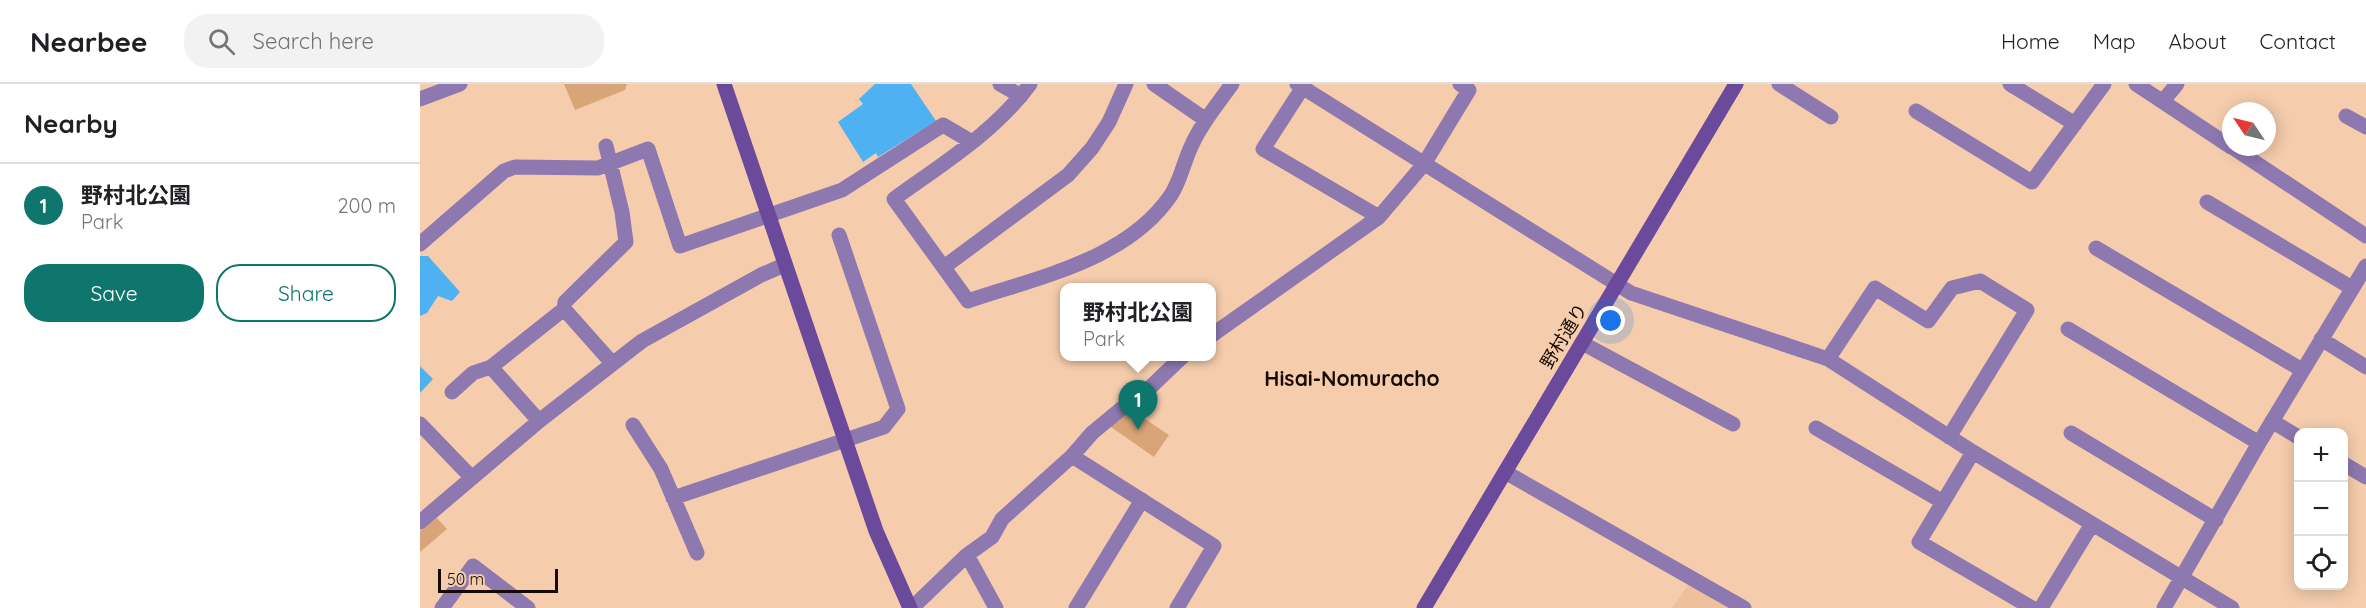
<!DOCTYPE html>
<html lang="en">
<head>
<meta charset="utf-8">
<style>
	:root { --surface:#fff; --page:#f2f2f2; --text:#202124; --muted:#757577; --line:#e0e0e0; --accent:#0f766e }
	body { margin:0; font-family:Quicksand,"Noto Sans JP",sans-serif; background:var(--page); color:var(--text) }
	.controls { position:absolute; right:18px; bottom:18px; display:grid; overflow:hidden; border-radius:12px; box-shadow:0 3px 15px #0003 }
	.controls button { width:54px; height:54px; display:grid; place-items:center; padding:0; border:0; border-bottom:2px solid var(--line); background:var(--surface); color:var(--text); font:30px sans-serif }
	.compass { position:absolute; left:1802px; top:18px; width:54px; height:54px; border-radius:50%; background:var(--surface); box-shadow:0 3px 15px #0003; rotate:305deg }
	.scale { position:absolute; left:18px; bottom:15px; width:120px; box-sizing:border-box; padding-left:6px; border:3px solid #160a02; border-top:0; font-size:16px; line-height:21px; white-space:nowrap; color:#160a02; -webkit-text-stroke:4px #f5cdad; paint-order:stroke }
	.you { position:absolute; left:1191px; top:237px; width:21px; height:21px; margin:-15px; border:4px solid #fff; border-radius:50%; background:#1a73e8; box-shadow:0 0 0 9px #1a73e833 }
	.badge { display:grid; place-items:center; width:39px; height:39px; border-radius:50%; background:var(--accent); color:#fff; font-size:20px; font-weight:700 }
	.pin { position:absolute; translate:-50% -50px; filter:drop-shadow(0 2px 3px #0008) }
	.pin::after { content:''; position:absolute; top:32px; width:21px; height:18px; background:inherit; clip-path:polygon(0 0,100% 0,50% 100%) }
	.popup { position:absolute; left:640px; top:199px; width:156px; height:78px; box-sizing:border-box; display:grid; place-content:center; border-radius:12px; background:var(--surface); filter:drop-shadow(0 2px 4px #0005); font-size:20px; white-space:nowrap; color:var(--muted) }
	.popup b { font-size:22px; color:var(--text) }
	.popup::after { content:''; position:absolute; left:50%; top:100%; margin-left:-12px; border:12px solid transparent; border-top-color:var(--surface) }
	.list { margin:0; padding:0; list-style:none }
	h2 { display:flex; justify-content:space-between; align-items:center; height:78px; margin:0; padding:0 24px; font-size:26px }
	h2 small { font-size:20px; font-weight:400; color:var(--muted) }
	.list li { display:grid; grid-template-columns:39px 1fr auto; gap:18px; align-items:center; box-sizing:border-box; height:84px; padding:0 24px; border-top:2px solid var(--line) }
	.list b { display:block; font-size:22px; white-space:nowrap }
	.list p { margin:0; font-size:20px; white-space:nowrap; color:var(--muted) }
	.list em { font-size:20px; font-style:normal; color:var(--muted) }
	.actions { display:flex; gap:12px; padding:18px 24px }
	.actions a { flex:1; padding:14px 0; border:2px solid var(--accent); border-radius:24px; text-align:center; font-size:21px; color:var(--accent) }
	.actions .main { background:var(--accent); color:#fff }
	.icon { flex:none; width:33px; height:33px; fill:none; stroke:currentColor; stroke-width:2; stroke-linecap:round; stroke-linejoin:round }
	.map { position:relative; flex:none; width:1946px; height:524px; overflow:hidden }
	header { display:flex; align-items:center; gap:36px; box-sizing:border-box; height:84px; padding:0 30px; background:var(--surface); border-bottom:2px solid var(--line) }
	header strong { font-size:28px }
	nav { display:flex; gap:33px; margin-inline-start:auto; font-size:21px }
	.search { width:420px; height:54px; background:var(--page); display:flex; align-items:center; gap:15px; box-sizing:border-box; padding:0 21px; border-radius:24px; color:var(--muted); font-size:22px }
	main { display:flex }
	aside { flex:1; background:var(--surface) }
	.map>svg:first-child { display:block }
	.built { fill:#eec09b }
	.green { fill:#d9a477 }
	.water { fill:#4eb1f2 }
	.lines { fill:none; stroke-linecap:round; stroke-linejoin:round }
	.street { stroke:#8d78b0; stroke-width:15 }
	.secondary { stroke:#6b499b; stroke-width:15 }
	.labels { text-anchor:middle; stroke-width:4.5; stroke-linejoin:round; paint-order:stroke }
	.street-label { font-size:18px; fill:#160a02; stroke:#f5cdad }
	.quarter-label { font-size:21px; font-weight:bold; fill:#160a02; stroke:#f5cdad }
</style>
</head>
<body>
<header>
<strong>Nearbee</strong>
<div class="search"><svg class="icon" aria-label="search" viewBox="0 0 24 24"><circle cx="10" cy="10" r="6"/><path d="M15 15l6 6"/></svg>Search here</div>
<nav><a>Home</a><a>Map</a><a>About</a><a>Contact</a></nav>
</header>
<main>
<aside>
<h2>Nearby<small></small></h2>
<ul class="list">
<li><span class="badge">1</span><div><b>野村北公園</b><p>Park</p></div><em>200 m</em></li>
</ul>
<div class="actions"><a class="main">Save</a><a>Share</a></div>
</aside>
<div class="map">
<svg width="1946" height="524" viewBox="0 0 1946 524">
	<rect width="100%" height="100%" fill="#f5cdad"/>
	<path class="built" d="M1269,500L1313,524H1252Z"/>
	<path class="green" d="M144,0H207L205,6L155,26Z
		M710,325L749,351L734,373L688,341Z
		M17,434L27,445L0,468V447Z"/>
	<path class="water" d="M455,0H491L516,37L458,73L456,69L443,78L418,38L443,20L439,15Z
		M0,172H8L40,208L32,217L18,212L7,229L0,232Z
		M0,282L13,295L0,309Z"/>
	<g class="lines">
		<path class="street" d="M580,0L601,12
			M610,0C575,48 522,80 474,115L548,217C618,193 707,176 751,111C760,97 763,81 770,65C780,41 797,21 812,0
			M734,0L786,36
			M877,0L1211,209L1408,275L1553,368L1812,524
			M885,0L843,65L959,133L1004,80L1049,6L1040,0
			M1359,0L1411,33
			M1590,0L1655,40
			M1716,0L1811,63
			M0,15L40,0
			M1743,17L1757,0
			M1496,27L1612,98L1684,0
			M1926,32L1946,43
			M1812,63L1946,152
			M1787,118L1932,204
			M0,160L84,87L95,83L178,84L228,65L260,162L422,106L523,41L552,58
			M1676,164L1882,286
			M524,183L648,91L672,64L689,38L706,0
			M144,225L192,279
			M1648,245L1839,359
			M792,251L959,133
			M1901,255L1946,283
			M1162,259L1313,340
			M1408,275L1455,204L1508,237L1532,204L1560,197L1607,226L1529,353
			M71,283L119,337
			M32,308L53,289L71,283L144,225L145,218L206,158L202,128L186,62
			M1852,337L1878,353
			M0,340L52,394
			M213,341L241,385L277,469
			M1396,344L1523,418
			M1651,349L1796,436
			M1553,368L1499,458L1612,524
			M652,372L794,462L757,524
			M1924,380L1946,393
			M1085,388L1324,524
			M253,414L464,343L478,325L419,151
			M0,438L119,337L222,257L341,191L364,181
			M547,471L576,524
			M22,524L53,482L108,524
			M492,524L547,471L572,453L582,435L652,372L672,349L701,325L717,316L763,272
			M656,524L722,416
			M1621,524L1672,440
			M1744,524L1839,359L1946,182"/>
		<path class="secondary" d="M304,0L456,447L490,524
			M1004,524L1316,0"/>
	</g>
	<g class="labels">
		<g class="street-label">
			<text transform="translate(1144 252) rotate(-59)" y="6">野村通り</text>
		</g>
		<g class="quarter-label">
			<text x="932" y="302">Hisai-Nomuracho</text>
		</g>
	</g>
</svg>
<div class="controls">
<button>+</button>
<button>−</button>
<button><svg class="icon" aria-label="locate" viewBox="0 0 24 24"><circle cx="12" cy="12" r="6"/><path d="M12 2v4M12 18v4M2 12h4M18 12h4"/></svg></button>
</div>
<svg class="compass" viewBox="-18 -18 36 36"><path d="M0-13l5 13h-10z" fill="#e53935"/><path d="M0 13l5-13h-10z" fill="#757577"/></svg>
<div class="scale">50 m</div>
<div class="you"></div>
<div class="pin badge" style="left:718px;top:346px">1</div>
<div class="popup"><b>野村北公園</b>Park</div>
</div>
</main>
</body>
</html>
